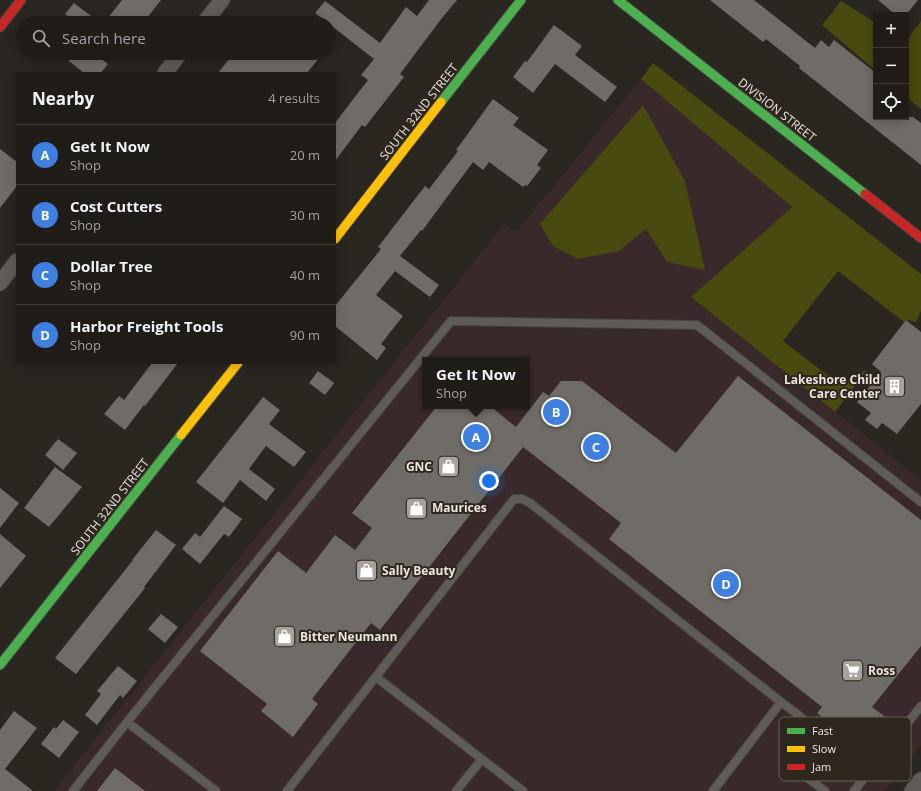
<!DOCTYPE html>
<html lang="en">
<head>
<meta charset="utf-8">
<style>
	:root { --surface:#201c18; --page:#282521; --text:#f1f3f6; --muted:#a2a1a2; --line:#3d3a37; --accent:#a7a39c }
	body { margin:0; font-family:"Open Sans",sans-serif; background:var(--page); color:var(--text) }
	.controls { position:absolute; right:12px; top:12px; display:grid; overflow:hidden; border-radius:0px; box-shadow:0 2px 10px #0003 }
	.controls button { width:36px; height:36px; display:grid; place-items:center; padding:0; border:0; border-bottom:1px solid var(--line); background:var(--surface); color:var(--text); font:20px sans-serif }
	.you { position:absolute; left:489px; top:481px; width:14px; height:14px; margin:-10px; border:3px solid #fff; border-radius:50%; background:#1a73e8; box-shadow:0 0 0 6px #1a73e833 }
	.badge { display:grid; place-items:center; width:26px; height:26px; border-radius:50%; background:var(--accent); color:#fff; font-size:13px; font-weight:700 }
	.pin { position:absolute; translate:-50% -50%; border:2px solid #fff; box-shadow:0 1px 4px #0006 }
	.popup { position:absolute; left:422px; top:357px; width:108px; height:52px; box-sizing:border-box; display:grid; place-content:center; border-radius:0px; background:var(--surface); filter:drop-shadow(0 1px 3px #0005); font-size:13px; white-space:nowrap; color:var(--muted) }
	.popup b { font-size:15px; color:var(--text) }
	.popup::after { content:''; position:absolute; left:50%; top:100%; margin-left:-8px; border:8px solid transparent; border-top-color:var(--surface) }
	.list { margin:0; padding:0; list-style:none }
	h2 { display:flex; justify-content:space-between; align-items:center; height:52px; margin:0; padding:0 16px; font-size:17px }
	h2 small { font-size:13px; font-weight:400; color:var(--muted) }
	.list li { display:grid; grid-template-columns:26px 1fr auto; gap:12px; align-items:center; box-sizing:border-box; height:60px; padding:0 16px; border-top:1px solid var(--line) }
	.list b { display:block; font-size:15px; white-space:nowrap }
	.list p { margin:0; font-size:13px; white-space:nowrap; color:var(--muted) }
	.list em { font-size:13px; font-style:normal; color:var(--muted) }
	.icon { flex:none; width:22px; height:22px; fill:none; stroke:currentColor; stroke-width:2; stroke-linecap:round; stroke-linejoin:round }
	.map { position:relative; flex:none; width:921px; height:791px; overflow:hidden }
	.search { position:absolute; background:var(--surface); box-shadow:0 2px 10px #0003; left:16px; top:16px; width:320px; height:44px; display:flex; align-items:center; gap:10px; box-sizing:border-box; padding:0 14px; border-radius:22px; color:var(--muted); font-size:15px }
	.panel { position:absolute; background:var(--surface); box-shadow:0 2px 10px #0003; left:16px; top:72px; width:320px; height:292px; border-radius:0px }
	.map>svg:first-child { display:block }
	.commercial { fill:#3a292a; fill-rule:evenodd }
	.green { fill:#484a0f }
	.building { fill:#6f6c67 }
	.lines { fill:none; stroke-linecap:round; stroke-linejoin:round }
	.lane-casing { stroke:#45423d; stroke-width:10 }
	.street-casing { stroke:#45423d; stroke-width:17 }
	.fast-casing { stroke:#45423d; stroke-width:11 }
	.slow-casing { stroke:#45423d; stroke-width:11 }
	.jam-casing { stroke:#45423d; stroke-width:11 }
	.lane { stroke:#5f5c57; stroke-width:8 }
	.street { stroke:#5f5c57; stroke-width:15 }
	.fast { stroke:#4caf50; stroke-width:9 }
	.slow { stroke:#ffc107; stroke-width:9 }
	.jam { stroke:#c62828; stroke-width:9 }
	.labels { text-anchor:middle; stroke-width:4; stroke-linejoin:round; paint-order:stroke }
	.street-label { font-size:12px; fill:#eae6df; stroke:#2d271d }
	.poi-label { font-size:12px; font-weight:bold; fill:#eae6df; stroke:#2d271d; text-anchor:start }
	.key { fill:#2d271d; stroke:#666057; stroke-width:1 }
	.key-label { font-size:11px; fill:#eae6df }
</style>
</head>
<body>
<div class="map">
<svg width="921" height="791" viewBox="0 0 921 791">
	<rect width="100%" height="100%" fill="#2a2620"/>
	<path class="commercial" d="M641,79L792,207L691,297L921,480V745L885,791H54L504,224L517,231ZM425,360H527V406H425Z"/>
	<path class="green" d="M841,1L876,23V71L822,25Z
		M921,21V109L906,97V41Z
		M653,63L921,274V311L916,322L906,320L904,322L838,271L783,341L839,384L867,370L835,412L691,297L792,207L641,79Z
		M643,105L685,181L705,270L667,262L646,229L619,251L578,259L553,246L540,224Z"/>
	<path class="building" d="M122,0H161L143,23H104Z
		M429,0H457L442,18L400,74L404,77L365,127L362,125L335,161V123L368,80L361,75L374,59L315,13L325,1L380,43L406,7L417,16Z
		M710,0H754L815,48L821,40L829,47L834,40L876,73V117H913L921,123V165L799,68L800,66L766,39L763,42Z
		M878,0H918L906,15H896Z
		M74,3L100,23H77L65,14Z
		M554,25L582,46L575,55L617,87L605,102L555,64L533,93L513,77L525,61L527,62Z
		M59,53H93L108,64L101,73H84Z
		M234,53H323L307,73H218Z
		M493,99L519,118L513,125L548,150L537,165L541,168L527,186L525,185L523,187L489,162L483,170L473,162L422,231L421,230L400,256L439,285L430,297L395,271L376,295L403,316L381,344L386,348L377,360L335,326V306L381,249L378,247L425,186L429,189L458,151L456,150Z
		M0,149L17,162V186L0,208Z
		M906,320L921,332V404L897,434L882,423L877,429L865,420L871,413L857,402L881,372L872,364Z
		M152,363H178L145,406L144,405L125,430L104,414L119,396L124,400Z
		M318,371L334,383L325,395L309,383Z
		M738,376L921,520V646L872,707L884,716L860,746L817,713L822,707L609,539L621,523L523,447L380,630L371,623L312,699L318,704L293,737L261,711L267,704L200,651L278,551L306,573L335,535L355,550L372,528L352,513L437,406H490L516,427L543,392L549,396L561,381H582L676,453Z
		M263,397L280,410L269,424L306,452L294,467L266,446L249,469L275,489L266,501L240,480L223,503L196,482Z
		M58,439L77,453L63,470L45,455Z
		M55,467L82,487L49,527L24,508Z
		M0,488L19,503L0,528Z
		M224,506L242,519L229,537L224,534L200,564L182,549L195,533L200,537Z
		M156,530L176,545L144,587L145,588L76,674L55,658L133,560H132Z
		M0,534L26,556L0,588Z
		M161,614L178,627L165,643L148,629Z
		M118,666L137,681L123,698L120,695L97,725L85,715L101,694L97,691Z
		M14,711L37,728L5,769L33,791H0V730Z
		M63,720L79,732L59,758L41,744L54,727L56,729Z
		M115,768L145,791H97Z"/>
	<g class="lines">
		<defs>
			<path id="lane" d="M376,677L523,791
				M781,702C791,710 818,725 810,739C805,748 796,756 790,765L825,791
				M127,722L216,791
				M73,791L127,722L451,321L697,325L921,502
				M287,791L514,499H522L530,503L781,702L713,791
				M456,791L482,759
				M854,791L921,706"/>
			<path id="street" d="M204,23L222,0
				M165,73L180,53
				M0,283L17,261
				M912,791L921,780"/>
			<path id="fast" d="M618,0L865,194
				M441,102L521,0
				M0,665L181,435"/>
			<path id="slow" d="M335,239L441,102
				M181,435L238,363"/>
			<path id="jam" d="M0,27L21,0
				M865,194L921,238"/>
		</defs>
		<use href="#lane" class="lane-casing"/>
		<use href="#street" class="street-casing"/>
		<use href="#fast" class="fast-casing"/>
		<use href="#slow" class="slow-casing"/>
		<use href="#jam" class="jam-casing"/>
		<use href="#lane" class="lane"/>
		<use href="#street" class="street"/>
		<use href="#fast" class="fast"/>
		<use href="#slow" class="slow"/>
		<use href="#jam" class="jam"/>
	</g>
	<defs>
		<symbol id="building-square" viewBox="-11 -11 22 22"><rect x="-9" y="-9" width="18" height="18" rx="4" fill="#a7a39c" stroke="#2d271d"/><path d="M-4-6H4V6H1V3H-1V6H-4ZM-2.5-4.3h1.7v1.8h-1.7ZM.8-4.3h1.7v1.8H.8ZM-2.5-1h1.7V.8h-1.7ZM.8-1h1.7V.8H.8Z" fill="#fff"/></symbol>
		<symbol id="shop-square" viewBox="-11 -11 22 22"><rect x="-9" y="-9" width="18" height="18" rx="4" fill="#a7a39c" stroke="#2d271d"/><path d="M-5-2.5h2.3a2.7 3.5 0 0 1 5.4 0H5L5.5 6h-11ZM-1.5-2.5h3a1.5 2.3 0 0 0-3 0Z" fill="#fff"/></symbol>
		<symbol id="supermarket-square" viewBox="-11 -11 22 22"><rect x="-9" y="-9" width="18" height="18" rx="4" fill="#a7a39c" stroke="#2d271d"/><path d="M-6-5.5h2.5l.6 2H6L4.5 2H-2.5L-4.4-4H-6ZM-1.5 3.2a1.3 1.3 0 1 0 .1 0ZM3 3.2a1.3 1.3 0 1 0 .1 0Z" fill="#fff"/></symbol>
	</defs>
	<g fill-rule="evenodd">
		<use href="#building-square" x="882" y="374" width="25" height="25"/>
		<use href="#shop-square" x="436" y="454" width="25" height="25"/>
		<use href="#shop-square" x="404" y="496" width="25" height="25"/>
		<use href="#shop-square" x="354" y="558" width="25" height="25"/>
		<use href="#shop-square" x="272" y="624" width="25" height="25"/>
		<use href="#supermarket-square" x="840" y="658" width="25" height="25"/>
	</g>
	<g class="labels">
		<g class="street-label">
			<text transform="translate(777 110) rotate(38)" y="4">DIVISION STREET</text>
			<text transform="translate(419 112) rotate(-52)" y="4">SOUTH 32ND STREET</text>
			<text transform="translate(110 507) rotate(-52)" y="4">SOUTH 32ND STREET</text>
		</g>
		<g class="poi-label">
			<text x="880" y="384" text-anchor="end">Lakeshore Child<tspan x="880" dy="14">Care Center</tspan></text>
			<text x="432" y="471" text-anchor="end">GNC</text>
			<text x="432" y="512">Maurices</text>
			<text x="382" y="575">Sally Beauty</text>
			<text x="300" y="641">Bitter Neumann</text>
			<text x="868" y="675">Ross</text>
		</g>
	</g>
	<rect x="779" y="717" width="132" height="64" rx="6" class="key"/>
	<rect x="787" y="728" width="18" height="6" fill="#4caf50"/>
	<rect x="787" y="746" width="18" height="6" fill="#ffc107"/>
	<rect x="787" y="764" width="18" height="6" fill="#c62828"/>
	<g class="key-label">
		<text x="812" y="735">Fast</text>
		<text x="812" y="753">Slow</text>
		<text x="812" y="771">Jam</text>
	</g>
</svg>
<div class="controls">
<button>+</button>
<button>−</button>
<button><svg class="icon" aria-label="locate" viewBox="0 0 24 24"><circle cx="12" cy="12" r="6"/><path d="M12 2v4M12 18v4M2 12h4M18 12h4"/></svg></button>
</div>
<div class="you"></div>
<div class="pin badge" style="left:476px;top:437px;background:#3f7fe0">A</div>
<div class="popup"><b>Get It Now</b>Shop</div>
<div class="pin badge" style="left:556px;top:412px;background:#3f7fe0">B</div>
<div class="pin badge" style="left:596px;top:447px;background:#3f7fe0">C</div>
<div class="pin badge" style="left:726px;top:584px;background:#3f7fe0">D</div>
<div class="search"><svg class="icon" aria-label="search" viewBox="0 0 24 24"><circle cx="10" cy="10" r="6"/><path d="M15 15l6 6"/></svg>Search here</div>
<section class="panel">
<h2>Nearby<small>4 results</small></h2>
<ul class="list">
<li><span class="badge" style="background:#3f7fe0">A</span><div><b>Get It Now</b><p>Shop</p></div><em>20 m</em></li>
<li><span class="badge" style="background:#3f7fe0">B</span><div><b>Cost Cutters</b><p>Shop</p></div><em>30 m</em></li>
<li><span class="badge" style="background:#3f7fe0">C</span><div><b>Dollar Tree</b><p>Shop</p></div><em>40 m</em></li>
<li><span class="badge" style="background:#3f7fe0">D</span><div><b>Harbor Freight Tools</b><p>Shop</p></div><em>90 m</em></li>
</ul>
</section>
</div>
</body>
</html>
